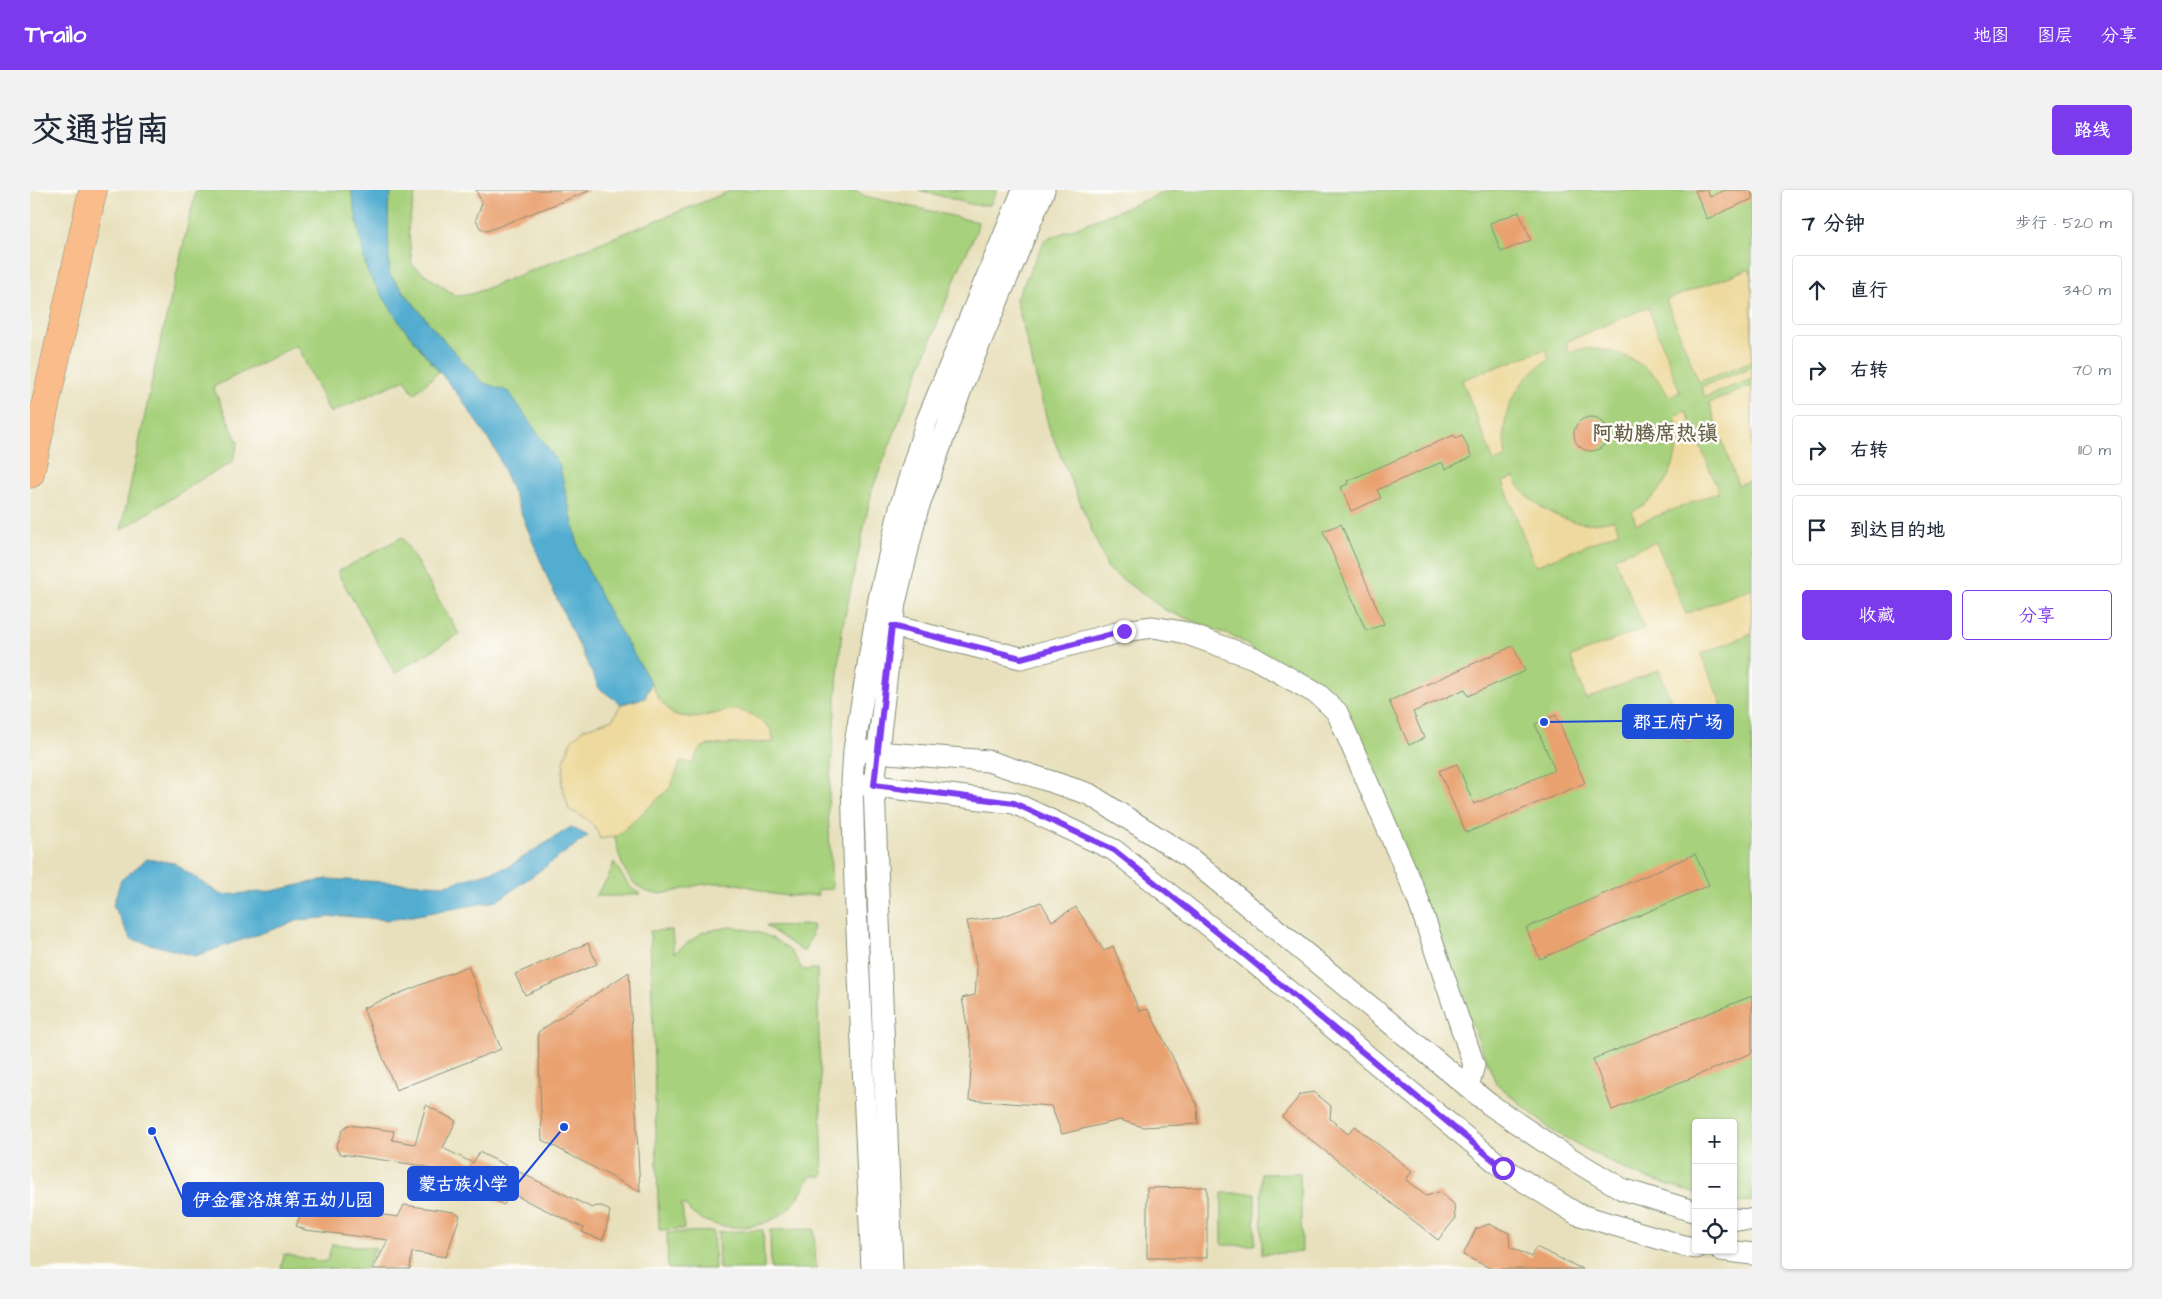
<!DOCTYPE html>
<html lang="zh">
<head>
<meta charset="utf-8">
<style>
	:root { --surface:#fff; --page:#f2f2f3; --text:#1f2937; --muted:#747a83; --line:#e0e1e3; --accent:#7c3aed }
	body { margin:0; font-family:"Architects Daughter","LXGW WenKai TC",sans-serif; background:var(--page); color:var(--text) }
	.controls { position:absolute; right:15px; bottom:15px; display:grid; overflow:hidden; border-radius:5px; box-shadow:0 1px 4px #0004 }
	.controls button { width:45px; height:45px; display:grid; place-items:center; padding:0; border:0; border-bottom:1px solid var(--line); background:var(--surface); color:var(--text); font:25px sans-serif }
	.stop { position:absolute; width:15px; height:15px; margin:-11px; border:4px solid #7c3aed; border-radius:50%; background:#fff }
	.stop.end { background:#7c3aed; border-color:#fff; box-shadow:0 1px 5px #0008 }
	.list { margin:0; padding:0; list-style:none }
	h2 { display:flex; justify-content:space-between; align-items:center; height:65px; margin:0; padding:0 20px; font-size:21px }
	h2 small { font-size:16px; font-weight:400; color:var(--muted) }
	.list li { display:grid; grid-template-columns:32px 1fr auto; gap:15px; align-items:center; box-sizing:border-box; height:70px; margin:0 10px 10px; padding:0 10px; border:1px solid var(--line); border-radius:5px }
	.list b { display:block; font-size:19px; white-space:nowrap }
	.list em { font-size:16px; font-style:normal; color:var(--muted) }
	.actions { display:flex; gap:10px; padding:15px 20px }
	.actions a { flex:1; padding:11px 0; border:1px solid var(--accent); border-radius:5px; text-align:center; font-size:18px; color:var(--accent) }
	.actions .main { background:var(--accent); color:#fff }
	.icon { flex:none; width:28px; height:28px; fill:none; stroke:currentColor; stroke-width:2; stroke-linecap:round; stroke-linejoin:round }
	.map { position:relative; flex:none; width:1722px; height:1079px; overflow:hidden; border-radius:5px }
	header { display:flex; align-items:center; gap:30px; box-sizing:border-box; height:70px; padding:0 25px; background:var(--accent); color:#fff }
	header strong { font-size:24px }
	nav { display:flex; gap:28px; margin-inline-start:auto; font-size:18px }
	.intro { display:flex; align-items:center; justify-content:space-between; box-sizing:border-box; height:120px; padding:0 30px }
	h1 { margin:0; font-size:35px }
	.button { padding:12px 22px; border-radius:5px; background:var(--accent); color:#fff; font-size:18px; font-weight:700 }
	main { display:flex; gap:30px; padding:0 30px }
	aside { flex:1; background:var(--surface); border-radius:5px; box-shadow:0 1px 4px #0004 }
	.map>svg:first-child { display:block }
	.green { fill:#a7d17c; stroke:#638758 }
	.sand { fill:#eeda9e; stroke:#868c69 }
	.water { fill:#52add0; stroke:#387582 }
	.building { fill:#e9a16f }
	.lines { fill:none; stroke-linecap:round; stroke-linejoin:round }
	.minor-casing { stroke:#848e78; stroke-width:23 }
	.major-casing { stroke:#848e78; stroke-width:29 }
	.minor { stroke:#fff; stroke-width:21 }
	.major { stroke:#f9bc8a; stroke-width:28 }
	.route { stroke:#7c3aed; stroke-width:6 }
	.labels { text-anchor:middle; stroke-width:5; stroke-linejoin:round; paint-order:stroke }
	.district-label { font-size:21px; font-weight:bold; fill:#666049; stroke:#fdfcf7 }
	.leader { fill:none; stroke:#1d4ed8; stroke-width:2 }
	.callout-dot { fill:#1d4ed8; stroke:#fdfcf7; stroke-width:2 }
	.callout { fill:#1d4ed8; stroke:#1d4ed8; stroke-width:2 }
	.callout-label { font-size:18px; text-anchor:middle; font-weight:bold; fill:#fff }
</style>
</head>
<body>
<header>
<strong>Trailo</strong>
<nav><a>地图</a><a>图层</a><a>分享</a></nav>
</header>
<div class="intro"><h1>交通指南</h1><a class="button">路线</a></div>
<main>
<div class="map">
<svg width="1722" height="1079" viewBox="0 0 1722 1079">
	<rect width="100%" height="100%" fill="#fdfcf7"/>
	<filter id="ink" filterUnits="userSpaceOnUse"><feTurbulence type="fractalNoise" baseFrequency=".02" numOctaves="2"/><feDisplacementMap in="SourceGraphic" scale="10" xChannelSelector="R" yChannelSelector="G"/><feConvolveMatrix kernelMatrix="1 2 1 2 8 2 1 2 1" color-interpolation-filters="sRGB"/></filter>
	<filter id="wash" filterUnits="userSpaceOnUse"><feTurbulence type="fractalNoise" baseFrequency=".0096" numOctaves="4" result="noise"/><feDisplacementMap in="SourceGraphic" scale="20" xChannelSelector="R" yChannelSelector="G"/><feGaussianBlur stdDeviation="1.12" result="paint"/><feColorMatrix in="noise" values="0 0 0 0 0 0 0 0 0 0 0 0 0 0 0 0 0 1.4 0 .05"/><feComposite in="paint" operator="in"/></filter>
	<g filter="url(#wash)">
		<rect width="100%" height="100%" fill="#e8e0bc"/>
		<path class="green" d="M166,0H321L370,133L409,182L384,204L375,189L300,223L267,155L183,197L208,253L203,272L170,290L91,340L126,172Z
			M362,0H386L378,37L382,75L426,106L442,104L703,0H826L835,6L948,32L946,42L928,81L842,300L812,440L808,483L798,619L802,699L787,700L788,705C771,706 755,707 738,703C732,701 726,698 720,697C708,693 688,692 675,694C656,696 634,709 615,701C595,691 588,666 585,646L639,598L651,571L669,559L677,555L744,552L740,538L705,519L666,528L643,525L629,509L621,493L578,421L550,364L529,274L479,203L452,192L408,144L359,83L358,15Z
			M889,0H967L960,15H944Z
			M1140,0H1722V1012L1703,1013V933H1666V1004L1599,982L1521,940L1466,893L1328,560L1283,504L1209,449L1135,420L1078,379L1019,238L986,109L1015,50Z
			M372,347L429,444L365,483L307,382Z
			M584,672C592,684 597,697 610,704L589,706H565L578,688Z
			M783,735L781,747L774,762L736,736Z
			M699,737C719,738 742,745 757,758C764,763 768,773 773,780L787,779L793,986H780C773,1001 765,1015 752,1024C729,1041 686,1042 663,1024C659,1021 656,1016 652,1013L654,1039L629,1040L620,741L642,740L644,763L673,742Z
			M1270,983L1272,1062L1232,1064L1231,984Z
			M1192,1003H1225V1055H1192Z
			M784,1039L786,1079H741L740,1040Z
			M733,1040L734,1079H689L688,1042Z
			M683,1041L685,1079H638L637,1043Z
			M302,1054L346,1058L336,1079H251L254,1064L294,1072L298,1069Z"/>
		<path class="sand" d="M1719,79L1722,85V171L1669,192L1636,110Z
			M1618,117L1650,202L1639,206C1634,199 1629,190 1623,184C1602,165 1567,152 1539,162L1536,152Z
			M1516,159L1519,169C1492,186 1473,214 1474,248C1475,254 1474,261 1477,267L1464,272L1432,190Z
			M1722,177V189L1675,207L1671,197Z
			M1722,196V290L1708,295L1679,213Z
			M1656,221L1689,302L1606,334L1602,322C1637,305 1655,263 1645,226Z
			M1484,287C1495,312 1529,332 1556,333C1565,334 1575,331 1584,330L1589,342L1505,376L1473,292Z
			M1626,352L1656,424L1722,398V443L1671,464L1700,536L1657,553L1629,480L1556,509L1541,467L1614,438L1584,367Z
			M621,493L629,509L643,525L666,528L705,519L723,525L740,538L744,552L677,555L669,559L663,573L651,571L640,598L587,646L570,649C566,633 553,626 539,620L532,595L534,571L541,551L553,539L583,529L591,514L615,508Z"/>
		<path class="water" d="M321,0H362L358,15L359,84L408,144L452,192L479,202L529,274L550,364L578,421L621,493L615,508L591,514L569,498L520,394L466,261L430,207L370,133L337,82Z
			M541,637L558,646L467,711L359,730L313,726L270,730L165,766L101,749L83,715L91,690L117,669L144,673L191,705L242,701L297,689L416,695L478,677Z"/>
		<g id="blocks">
			<path class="building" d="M446,0H559V1L457,41L450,38L446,29L452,13Z
				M1665,0H1677L1680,7L1695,0H1722V9L1677,29Z
				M1489,22L1501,50L1471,62L1460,33Z
				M1544 244a17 17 0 1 1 34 0a17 17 0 1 1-34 0Z
				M1424,245L1426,248L1432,245L1442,267L1415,279L1412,272L1347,300L1351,308L1321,321L1311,297L1318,294L1317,291Z
				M1311,334L1354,434L1336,441L1293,341Z
				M1483,456L1495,481L1438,506L1435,499L1383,522L1394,548L1379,555L1359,511Z
				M1526,525L1555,593L1436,643L1409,581L1427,574L1444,614L1525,580L1505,534Z
				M1665,664L1679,695L1510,769L1496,738Z
				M1011,712L1022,731L1046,717L1074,761L1083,756L1109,821L1118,819L1167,915L1168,934L1113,937L1090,930L1032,944L1021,916L939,910L942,862L932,808L945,805L947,780L937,731L971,727Z
				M558,753L567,774L495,805L485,784Z
				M438,776L471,859L366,900L333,818Z
				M599,782L610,1002L512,950L508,842Z
				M1722,806V863L1582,920L1563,869Z
				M1284,902L1301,916L1300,929L1318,944L1325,936L1382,981L1376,990L1396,1006L1409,1002L1424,1014L1425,1029L1408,1050L1252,927L1271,904Z
				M396,915L426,931L413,958L443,973L449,962L562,1018L567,1016H572L580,1021L575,1044L572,1050L552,1042L554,1038L480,1003L474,1015L394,976L311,964L308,962L306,957L313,939L318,935L364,941L362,950L385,954Z
				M1177,997V1068H1117V998Z
				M279,1004L327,1009L325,1021L368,1027L374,1015L424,1022L430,1026L416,1067L382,1062L380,1079H343L358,1050L275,1040L266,1036Z
				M1459,1034L1479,1043L1480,1057L1501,1067L1506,1057L1552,1079H1462L1433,1065L1446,1039Z"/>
		</g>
	</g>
	<g filter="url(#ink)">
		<use href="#blocks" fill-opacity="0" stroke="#848e78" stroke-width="1"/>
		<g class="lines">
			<defs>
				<path id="minor" d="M862,436L991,468L1094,441L1123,437L1152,442L1224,468L1289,505L1307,522L1386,704L1444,875L1438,897
					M834,561L958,571L1059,604L1157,666L1459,914L1525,959L1592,999L1666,1022
					M830,594L984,613L1084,660L1188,743L1473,978L1547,1024L1654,1056L1666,1058
					M1703,1029L1722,1030
					M1691,1060L1722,1064
					M842,1079L825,695L822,593L824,560L849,409L870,318L896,233L993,0
					M862,1079L844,595L865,413L887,321L934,191L1014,0"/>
				<path id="major" d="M0,284L63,0"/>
			</defs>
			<use href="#minor" class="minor-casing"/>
			<use href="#major" class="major-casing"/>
			<use href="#minor" class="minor"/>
			<use href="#major" class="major"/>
		</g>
	</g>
	<g class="lines" filter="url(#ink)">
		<path class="route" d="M1094,441L991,468L862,436L844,595L984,613L1084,660L1188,743L1473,978"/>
	</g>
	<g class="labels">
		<g class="district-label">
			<text x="1625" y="250">阿勒腾席热镇</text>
		</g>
	</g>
	<path class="leader" d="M1514 532L1593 531M534 937L488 993M122 941L153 1010"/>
	<g class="callout-dot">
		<circle cx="1514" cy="532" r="5"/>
		<circle cx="534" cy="937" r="5"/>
		<circle cx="122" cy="941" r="5"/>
	</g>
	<g class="callout">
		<rect x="1593" y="515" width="110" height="33" rx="5"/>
		<rect x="378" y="977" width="110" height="33" rx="5"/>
		<rect x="153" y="993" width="200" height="33" rx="5"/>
	</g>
	<g class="callout-label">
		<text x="1648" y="538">郡王府广场</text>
		<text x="433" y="1000">蒙古族小学</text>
		<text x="253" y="1016">伊金霍洛旗第五幼儿园</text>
	</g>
</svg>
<div class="controls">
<button>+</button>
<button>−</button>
<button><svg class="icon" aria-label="locate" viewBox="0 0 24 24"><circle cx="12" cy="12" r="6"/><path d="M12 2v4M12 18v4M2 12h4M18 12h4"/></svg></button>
</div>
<div class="stop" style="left:1473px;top:978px"></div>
<div class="stop end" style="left:1094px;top:441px"></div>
</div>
<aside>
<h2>7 分钟<small>步行 · 520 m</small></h2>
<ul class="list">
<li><svg class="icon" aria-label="ahead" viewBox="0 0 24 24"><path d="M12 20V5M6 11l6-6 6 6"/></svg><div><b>直行</b></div><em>340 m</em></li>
<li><svg class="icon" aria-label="right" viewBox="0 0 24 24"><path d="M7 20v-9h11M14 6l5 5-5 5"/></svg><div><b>右转</b></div><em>70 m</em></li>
<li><svg class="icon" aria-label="right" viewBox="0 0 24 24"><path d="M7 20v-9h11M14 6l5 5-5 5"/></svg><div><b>右转</b></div><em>110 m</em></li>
<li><svg class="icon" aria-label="arrive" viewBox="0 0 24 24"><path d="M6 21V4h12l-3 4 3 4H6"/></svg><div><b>到达目的地</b></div></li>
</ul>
<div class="actions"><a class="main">收藏</a><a>分享</a></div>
</aside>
</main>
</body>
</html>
